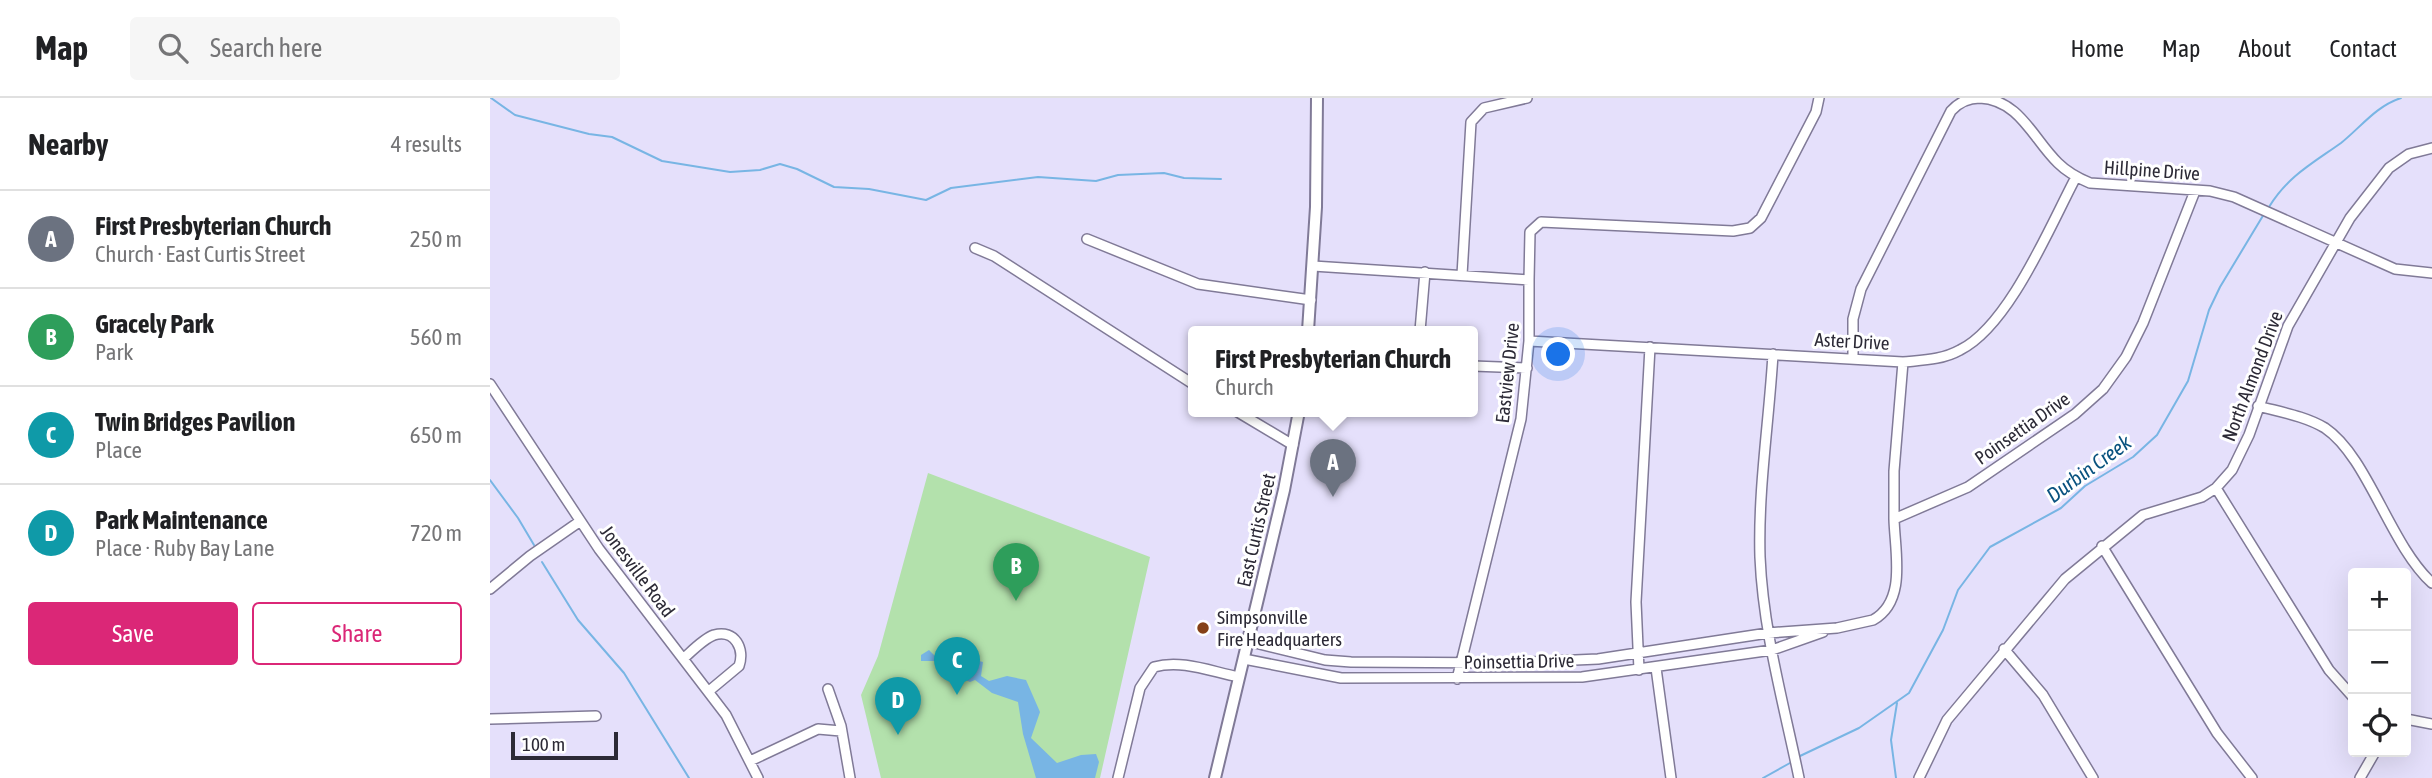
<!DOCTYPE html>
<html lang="en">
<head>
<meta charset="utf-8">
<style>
	:root { --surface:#fff; --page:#f6f6f6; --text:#202124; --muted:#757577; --line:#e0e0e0; --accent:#db2777 }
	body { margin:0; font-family:"Asap Condensed",sans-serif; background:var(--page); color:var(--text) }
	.controls { position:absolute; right:21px; bottom:21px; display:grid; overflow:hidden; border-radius:7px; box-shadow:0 7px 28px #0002 }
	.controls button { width:63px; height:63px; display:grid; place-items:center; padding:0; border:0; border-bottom:2px solid var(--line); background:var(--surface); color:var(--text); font:35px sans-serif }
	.scale { position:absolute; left:21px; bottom:18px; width:107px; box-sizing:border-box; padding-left:7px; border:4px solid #2c2a36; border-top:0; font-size:19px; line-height:24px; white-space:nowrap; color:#2c2a36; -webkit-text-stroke:5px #fff; paint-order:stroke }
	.you { position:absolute; left:1069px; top:257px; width:24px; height:24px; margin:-18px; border:5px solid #fff; border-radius:50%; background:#1a73e8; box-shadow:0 0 0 10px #1a73e833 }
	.badge { display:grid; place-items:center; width:46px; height:46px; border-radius:50%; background:var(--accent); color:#fff; font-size:23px; font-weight:700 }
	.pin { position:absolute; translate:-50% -58px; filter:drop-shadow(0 2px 4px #0008) }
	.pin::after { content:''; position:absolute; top:37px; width:24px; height:21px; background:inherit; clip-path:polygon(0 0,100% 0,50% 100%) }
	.popup { position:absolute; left:698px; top:228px; width:290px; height:91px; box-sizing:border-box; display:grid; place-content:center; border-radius:7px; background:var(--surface); filter:drop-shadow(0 2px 5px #0005); font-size:23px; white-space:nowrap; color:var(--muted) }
	.popup b { font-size:26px; color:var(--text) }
	.popup::after { content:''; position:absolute; left:50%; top:100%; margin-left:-14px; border:14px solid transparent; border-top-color:var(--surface) }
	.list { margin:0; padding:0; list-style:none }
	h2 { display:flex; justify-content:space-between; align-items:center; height:91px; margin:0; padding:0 28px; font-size:30px }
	h2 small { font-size:23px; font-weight:400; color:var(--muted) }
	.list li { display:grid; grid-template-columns:46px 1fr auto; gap:21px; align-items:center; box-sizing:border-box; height:98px; padding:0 28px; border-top:2px solid var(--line) }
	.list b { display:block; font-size:26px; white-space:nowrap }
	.list p { margin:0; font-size:23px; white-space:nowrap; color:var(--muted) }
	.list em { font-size:23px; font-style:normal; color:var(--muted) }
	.actions { display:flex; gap:14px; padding:21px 28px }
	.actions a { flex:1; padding:16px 0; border:2px solid var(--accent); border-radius:7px; text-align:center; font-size:24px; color:var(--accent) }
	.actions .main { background:var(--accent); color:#fff }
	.icon { flex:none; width:38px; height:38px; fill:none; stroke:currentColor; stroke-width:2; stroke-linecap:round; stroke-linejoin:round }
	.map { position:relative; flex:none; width:1942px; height:680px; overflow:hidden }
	header { display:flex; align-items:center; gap:42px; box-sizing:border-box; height:98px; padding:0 35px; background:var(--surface); border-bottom:2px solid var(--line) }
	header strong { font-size:33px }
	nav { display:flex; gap:38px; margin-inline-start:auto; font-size:24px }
	.search { width:490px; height:63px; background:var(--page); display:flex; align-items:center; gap:18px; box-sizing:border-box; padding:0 24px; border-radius:7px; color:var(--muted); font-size:26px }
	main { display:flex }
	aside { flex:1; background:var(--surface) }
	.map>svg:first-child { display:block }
	.green { fill:#b3e1ac }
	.water { fill:#78b5e4 }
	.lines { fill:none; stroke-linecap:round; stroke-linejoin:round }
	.stream { stroke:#78b5e4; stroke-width:2 }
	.minor-casing { stroke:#807a97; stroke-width:12 }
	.major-casing { stroke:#807a97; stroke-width:14 }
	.minor { stroke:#fff; stroke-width:9 }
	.major { stroke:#fff; stroke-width:10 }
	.poi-dot { fill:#854017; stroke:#fff; stroke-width:2.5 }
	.labels { text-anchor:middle; stroke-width:6; stroke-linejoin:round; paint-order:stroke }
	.street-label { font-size:19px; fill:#2c2a36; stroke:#fff }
	.poi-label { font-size:19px; fill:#2c2a36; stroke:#fff; text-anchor:start }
	.water-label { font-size:21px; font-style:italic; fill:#09527f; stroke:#fff }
</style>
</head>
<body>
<header>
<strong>Map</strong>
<div class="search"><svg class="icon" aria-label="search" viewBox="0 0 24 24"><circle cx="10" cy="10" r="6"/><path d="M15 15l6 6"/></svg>Search here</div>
<nav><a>Home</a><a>Map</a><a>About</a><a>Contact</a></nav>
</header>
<main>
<aside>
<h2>Nearby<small>4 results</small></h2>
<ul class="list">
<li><span class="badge" style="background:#6b7280">A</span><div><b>First Presbyterian Church</b><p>Church · East Curtis Street</p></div><em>250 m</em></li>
<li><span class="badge" style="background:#2e9e5b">B</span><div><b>Gracely Park</b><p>Park</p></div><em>560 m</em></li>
<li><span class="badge" style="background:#0f9aa8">C</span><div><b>Twin Bridges Pavilion</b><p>Place</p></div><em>650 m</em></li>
<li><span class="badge" style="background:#0f9aa8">D</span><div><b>Park Maintenance</b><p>Place · Ruby Bay Lane</p></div><em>720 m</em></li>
</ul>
<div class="actions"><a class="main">Save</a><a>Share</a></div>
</aside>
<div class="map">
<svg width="1942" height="680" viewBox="0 0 1942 680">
	<rect width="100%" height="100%" fill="#e5e0fb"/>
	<path class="green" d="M438,375L660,459L610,680H391L371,597L388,558Z"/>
	<path class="water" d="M439,552L448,561L461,556L493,564L491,578L499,583L517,578L536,582L550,614L541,640L567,665L591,657L606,656L609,664L605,680H546L533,636L528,604L502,595L485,582L480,584L454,572L450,563H431V557Z"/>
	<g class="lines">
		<path class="stream" d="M1,0L25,17L99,36L122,39L172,63L240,74L270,72L290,66L307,71L344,89L379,91L436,102L461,90L548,79L606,83L628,77L674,75L694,80L731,81
			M1779,109C1798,78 1823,65 1851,45C1871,29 1886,8 1911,0
			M0,382L28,420L44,447
			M52,464L88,522L134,575L199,680
			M1310,658L1369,630L1419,595L1453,532L1468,492L1500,449L1571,410L1595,388L1643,359L1667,337L1698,283L1719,212L1730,189L1774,116
			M1273,680L1300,665
			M1406,680L1401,642L1407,605"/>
		<defs>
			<path id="minor" d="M597,141L708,186L821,202
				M485,150L504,158L703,286
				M823,168L1039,182V243L1031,321L967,581
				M972,177L981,24L994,10L1037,0
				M1039,182L1040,134L1051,124L1243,133L1260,130L1271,120L1326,14L1329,0
				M930,233L935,174
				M1039,243L1413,264C1433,262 1452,262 1470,252C1519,228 1560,128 1586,79
				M1283,256C1279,324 1268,391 1270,459C1273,533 1294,607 1309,680
				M1363,260V221L1371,191L1461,13C1469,4 1479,0 1490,0C1530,2 1543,41 1568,65C1577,74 1588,80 1600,85L1720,93L1744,99L1905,171L1942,175
				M983,268L1037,270
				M0,286L109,451L236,617L268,680
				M1768,308C1790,314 1815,318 1835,330C1878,359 1900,447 1942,485
				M746,313L803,347
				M1726,390L1839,572L1863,599
				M1404,421V373L1413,264
				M1612,448L1727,635L1762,680
				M0,491L40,458L89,424
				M757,543L835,562L861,564L1018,565L1108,561L1278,535L1347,530L1383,522C1417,503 1405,455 1404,421L1478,389L1585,316L1613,291L1636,259L1653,225L1705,93
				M1514,551L1553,597L1603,680
				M193,561C202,553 213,541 224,537C245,531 255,551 249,568L219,593
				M754,561L851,580L1092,579L1282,552L1333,534
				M1166,570L1181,680
				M1149,572L1146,504L1160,249
				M338,591L351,628L360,680
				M0,621L106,618
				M1916,621L1942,626
				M260,663L328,631L351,633
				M628,680L650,590L664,569C692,561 722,574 749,579
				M1429,680L1457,622L1575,481L1653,417L1712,399L1726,390L1742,372L1759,337L1798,228L1860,120L1899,70L1919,56L1942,50
				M1870,680L1885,654"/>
			<path id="major" d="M818,233L826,109L827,0
				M725,680L794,392L809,313"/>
		</defs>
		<use href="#minor" class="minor-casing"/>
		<use href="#major" class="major-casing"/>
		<use href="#minor" class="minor"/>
		<use href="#major" class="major"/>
	</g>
	<circle class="poi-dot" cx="713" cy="530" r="7"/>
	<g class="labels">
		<g class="street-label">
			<text transform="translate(1662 72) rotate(4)" y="7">Hillpine Drive</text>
			<text transform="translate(1362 243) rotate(3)" y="7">Aster Drive</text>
			<text transform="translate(1017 275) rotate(-84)" y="7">Eastview Drive</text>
			<text transform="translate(1762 278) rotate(-69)" y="7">North Almond Drive</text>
			<text transform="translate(1532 330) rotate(-35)" y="7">Poinsettia Drive</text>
			<text transform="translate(766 432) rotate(-77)" y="7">East Curtis Street</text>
			<text transform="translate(148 473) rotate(53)" y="7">Jonesville Road</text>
			<text transform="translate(1029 563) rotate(-1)" y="7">Poinsettia Drive</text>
		</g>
		<g class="poi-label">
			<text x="727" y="526">Simpsonville<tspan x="727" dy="22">Fire Headquarters</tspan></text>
		</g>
		<g class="water-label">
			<text transform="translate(1599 371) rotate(-36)" y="7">Durbin Creek</text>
		</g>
	</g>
</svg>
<div class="controls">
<button>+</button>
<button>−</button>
<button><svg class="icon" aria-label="locate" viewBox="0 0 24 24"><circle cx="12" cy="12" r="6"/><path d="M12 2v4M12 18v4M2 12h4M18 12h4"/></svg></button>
</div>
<div class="scale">100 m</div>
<div class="you"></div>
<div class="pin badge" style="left:843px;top:399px;background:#6b7280">A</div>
<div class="popup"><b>First Presbyterian Church</b>Church</div>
<div class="pin badge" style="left:526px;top:503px;background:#2e9e5b">B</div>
<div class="pin badge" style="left:467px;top:597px;background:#0f9aa8">C</div>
<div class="pin badge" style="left:408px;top:637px;background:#0f9aa8">D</div>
</div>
</main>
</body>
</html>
